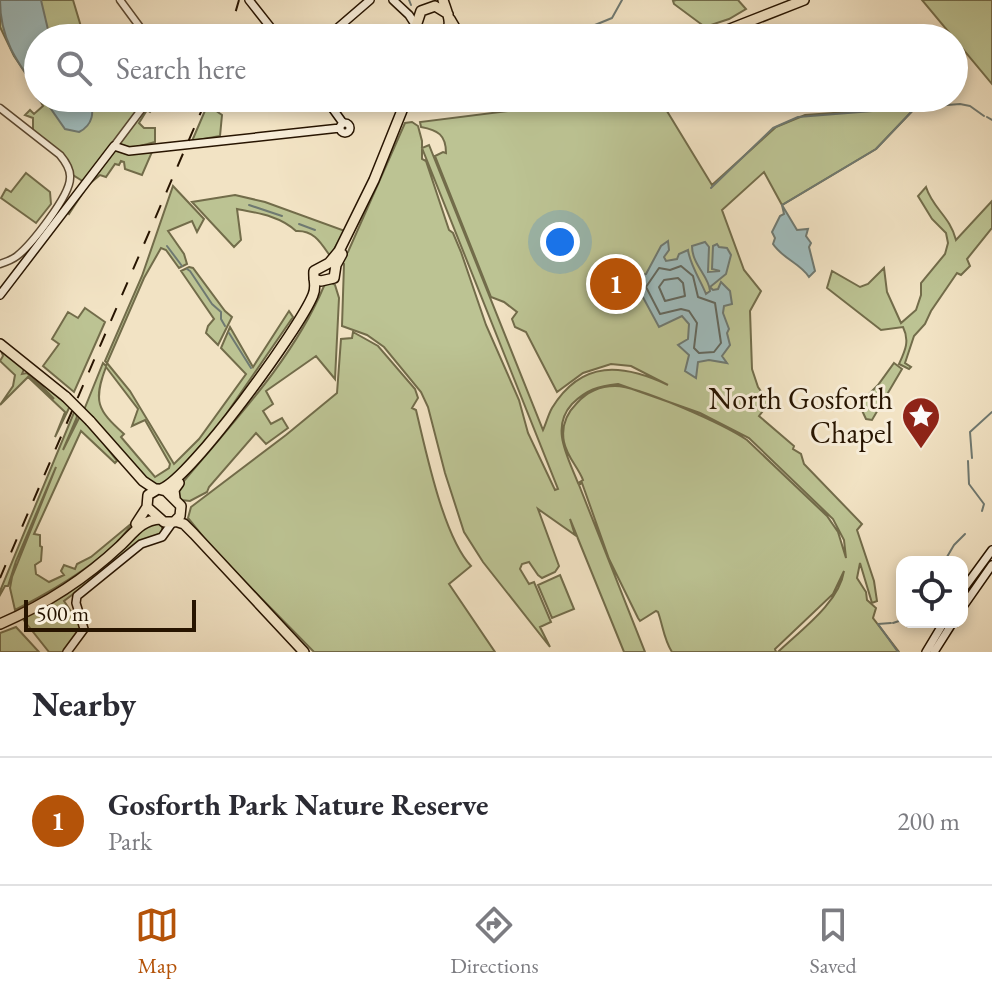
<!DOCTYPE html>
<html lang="en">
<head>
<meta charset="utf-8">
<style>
	:root { --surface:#fff; --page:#f2f2f3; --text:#2b2b33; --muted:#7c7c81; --line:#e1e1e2; --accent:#b45309 }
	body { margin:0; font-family:"EB Garamond",serif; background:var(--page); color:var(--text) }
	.controls { position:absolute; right:24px; bottom:24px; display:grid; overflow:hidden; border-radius:16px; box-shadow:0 4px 12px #0003 }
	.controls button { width:72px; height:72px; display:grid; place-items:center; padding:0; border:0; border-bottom:2px solid var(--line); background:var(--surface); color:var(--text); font:40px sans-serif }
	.scale { position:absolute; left:24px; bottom:20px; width:172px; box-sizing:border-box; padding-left:8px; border:4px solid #271400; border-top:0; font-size:22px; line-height:28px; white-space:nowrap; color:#271400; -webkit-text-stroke:6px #f7edd9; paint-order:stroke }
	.you { position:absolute; left:560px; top:242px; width:28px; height:28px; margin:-20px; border:6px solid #fff; border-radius:50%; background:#1a73e8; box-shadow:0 0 0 12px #1a73e833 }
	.badge { display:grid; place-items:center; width:52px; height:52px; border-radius:50%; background:var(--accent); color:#fff; font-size:26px; font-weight:700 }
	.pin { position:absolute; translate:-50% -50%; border:4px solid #fff; box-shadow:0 2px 8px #0006 }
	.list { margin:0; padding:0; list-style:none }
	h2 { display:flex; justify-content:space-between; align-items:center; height:104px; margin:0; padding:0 32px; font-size:34px }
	h2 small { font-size:26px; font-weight:400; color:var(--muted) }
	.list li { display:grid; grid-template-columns:52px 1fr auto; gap:24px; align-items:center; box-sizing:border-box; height:128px; padding:0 32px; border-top:2px solid var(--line) }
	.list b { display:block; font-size:30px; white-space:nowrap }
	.list p { margin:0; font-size:26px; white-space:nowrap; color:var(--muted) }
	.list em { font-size:26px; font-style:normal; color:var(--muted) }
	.icon { flex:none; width:44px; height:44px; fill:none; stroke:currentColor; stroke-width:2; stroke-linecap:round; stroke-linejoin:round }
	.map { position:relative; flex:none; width:992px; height:652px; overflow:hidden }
	.search { position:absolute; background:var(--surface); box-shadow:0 4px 12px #0003; left:24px; right:24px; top:24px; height:88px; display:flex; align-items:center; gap:20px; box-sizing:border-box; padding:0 28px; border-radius:44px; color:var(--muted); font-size:30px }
	.sheet { height:232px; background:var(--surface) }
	nav { display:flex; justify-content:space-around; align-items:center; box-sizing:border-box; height:112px; border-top:2px solid var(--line); background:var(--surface); font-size:22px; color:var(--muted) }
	nav a { display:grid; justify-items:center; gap:4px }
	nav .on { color:var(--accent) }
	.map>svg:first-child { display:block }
	.green { fill:#bcc393; stroke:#726c4a; stroke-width:2; fill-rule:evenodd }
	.water { fill:#9fbcbd; stroke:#6f7971; stroke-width:2 }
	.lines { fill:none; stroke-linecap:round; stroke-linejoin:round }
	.shore { stroke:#63685e; stroke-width:2 }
	.stream { stroke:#6f7971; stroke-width:2 }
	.tertiary-casing { stroke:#5a4831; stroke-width:9 }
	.secondary-casing { stroke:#271400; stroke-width:10 }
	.primary-casing { stroke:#271400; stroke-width:12 }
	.tertiary { stroke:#f7edd9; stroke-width:6 }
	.secondary { stroke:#f7edd9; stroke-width:7 }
	.primary { stroke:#f2e3c4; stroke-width:9 }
	.rail { stroke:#271400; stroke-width:2; stroke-dasharray:14 14; stroke-linecap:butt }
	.primary-bridge-casing { stroke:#271400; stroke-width:12; stroke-linecap:butt }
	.primary-bridge { stroke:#f2e3c4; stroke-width:9 }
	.labels { text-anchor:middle; stroke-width:6; stroke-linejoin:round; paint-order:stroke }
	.poi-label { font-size:30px; fill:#271400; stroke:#f7edd9; text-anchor:end }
</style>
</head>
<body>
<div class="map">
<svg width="992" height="652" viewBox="0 0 992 652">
	<rect width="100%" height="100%" fill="#f2e3c4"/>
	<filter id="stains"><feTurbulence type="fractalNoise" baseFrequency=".0025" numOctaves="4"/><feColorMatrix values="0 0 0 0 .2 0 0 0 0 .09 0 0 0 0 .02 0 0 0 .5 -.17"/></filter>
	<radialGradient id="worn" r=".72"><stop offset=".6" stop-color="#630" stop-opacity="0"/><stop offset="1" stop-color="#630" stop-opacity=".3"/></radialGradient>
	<path class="green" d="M0,0H73L82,30L80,32L85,38H38V91L14,56L0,27Z
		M676,0H738L746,9L729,19L705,27L674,4L673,1Z
		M922,0H992V84Z
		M39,98H147L84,182L73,175L62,155L51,144L33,131V118L25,115L30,110L34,114L43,106Z
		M575,98H659L712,185L776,127L805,115L876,110L885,98H918L935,104L917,106L876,149L782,205L764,172L722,210L744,270L761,291L750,311L752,369L758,387L769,403L759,416L794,446L793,449L801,454L804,464L862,524L857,530L874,581L877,601L872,603L860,563L857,578L866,592L867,600L876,608L873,618L899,652H778C801,630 839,603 844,571L833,594L775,649L776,652H672C664,640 663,626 658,612L656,611L640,621L638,618L609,559L582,483L579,485L645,652H624L570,519L575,535L538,509L559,566L555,572L542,578L538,575L529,562L522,564L520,569L529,584L534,582L551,622L540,627L550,647L483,562L464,532L445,473L428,407L421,392L384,347L367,335L342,326L344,264L340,261L348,252L405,123L412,122L418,126L422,141V159L426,161L449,230L453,233L461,252L486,325L519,400L528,433L555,490L558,489L422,148L429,145L543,430C546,424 548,415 552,408C582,359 623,364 668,385L631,366L611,364L583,373L557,392L526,332L515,327L512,319L517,312L504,302L491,297L435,156L443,152L446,153C446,135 438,130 421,127L420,122L523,109ZM618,384L700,413L749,438L833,519L844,540L846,558L838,532L827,516L747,440C725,425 639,386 615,386C600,386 587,392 577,403C566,414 561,427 564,442C567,457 578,467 583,480L578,483C568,457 550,428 572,404C586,390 598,386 618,384Z
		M152,99L159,102L150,112L147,110L139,123L144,128H155V142L129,149L117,143Z
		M210,99L212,108L222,115L220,136L192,141Z
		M114,149L152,152L142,175L125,169L124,162L121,161L119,165L115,164L106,177L100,175L88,185L69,214L67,212Z
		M26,173L50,192L51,204L36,223L1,198L6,189L11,192Z
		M173,186L204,219L197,232L192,221L168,231L184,254L187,264L179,268L166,250L161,248L144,278L107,363L130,391L174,464L199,439L246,374L221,348L230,327L253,367L289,311L293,317L216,429L174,475L163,484L152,485L84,410L103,363L106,366L107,363L105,361L142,276ZM106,367L138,409L132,426L145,420L170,464L169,468L155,477L121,437L124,434C97,410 93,401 106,367Z
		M926,187C933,209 950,216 956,240L992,201V228L967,259L970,266L961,275L957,273L931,311L925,324L914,336L905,363L911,367L909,369L899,364C905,351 910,341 903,327L881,330L827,288L832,271L860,287L868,284L884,268L887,292L901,323L916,310L921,295V283L945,254L948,243L946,233L932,219L918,196Z
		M235,195L265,202L345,231L330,256C321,243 314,230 296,231C280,216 258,213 237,209L241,240L234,247L192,202Z
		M189,267L193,268L225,311L232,317L218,345L206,333L208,326L214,319L181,271Z
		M330,282L335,285L339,298L335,379L316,356L266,391L273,404L263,411L271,424L282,418L288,428L266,444L256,433L209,487L207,492L190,501L181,500L177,490L179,487C231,424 292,362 324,286Z
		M85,308L105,322L74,392L43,366L59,344L52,339L68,312L78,318Z
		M353,332L378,346L415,389L418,398L412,408L416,410C426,451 443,536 471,566L449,584L495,652H314L213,549L188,518L191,507L286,435L337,393L341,339L352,338Z
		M0,348L24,369L22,374L27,373L54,399L32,376L70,406L55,437L65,412L28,377L0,405L13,386L15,375L0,361L3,356Z
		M894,363L902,369L872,420L866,419L859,404L878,385Z
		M75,410L77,417L63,450L81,414L117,461L115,463L81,431L34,534L40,535V546L42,547L41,561L35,565L36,574L49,582L64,575L61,571L64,565L75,569L77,564L91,557L132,523C112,557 50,592 15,610L10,588L12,577L56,467L16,561L8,586H5L0,595V591Z
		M153,522L162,525V535L145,540L64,601L82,628L64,652H49L22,618L145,525Z
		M560,575L574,609L552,618L538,585Z
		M16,627L39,652H0V633Z"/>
	<path class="water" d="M0,0H41L50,38H38V91C16,61 0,38 0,0Z
		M89,98C95,112 93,125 79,132L65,129L44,99L40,101L38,99Z
		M782,205L797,230L808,229L806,236L811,243L809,247L815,271L809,277C800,263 783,259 773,244L775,238L772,232L780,216L784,214Z
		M668,241L669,250L664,257L666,261L677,259L679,254L688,250C690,265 701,281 706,294L710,291C709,276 692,265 692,246L705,242L709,247L708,272L720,271L712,269L713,246L717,244L719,247L727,248L731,255L726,274L710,287L713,290L718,289L721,282L730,291L732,304L724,306L723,313L729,329L727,333L730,345L722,356L727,363L709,360L698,362L696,378L685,371L689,355L678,345L688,339L689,324L682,316L659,327L632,277L646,274L661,246Z"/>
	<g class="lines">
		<path class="shore" d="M681,266L693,276L698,297L715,303L721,343L714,352L699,353L694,348L697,323L689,311L681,309L660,314L646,287L659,268L670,270Z
			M678,278L683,283L685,296L665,301L659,287L664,280Z"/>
		<path class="stream" d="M409,0L411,5
			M568,36L612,18L622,0
			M987,117L992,120
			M711,188L773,128L798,117L960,104L970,106L984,116
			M249,205L282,216
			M782,205L876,149L916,107
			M299,224L315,230
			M167,246L182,266
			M187,269L190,271L212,304L221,312V319L225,326
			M229,333L251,368
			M972,458L970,432L992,412
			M968,461L969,484L984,504L982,511
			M944,562L954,545L965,534
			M891,623L878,624L898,652
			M893,623L902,620"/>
		<defs>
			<path id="tertiary" d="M120,0L148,38
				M0,108L60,155C65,161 71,169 70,178C70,196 31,245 17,256C12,260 6,262 0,264
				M114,146L150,98"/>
			<path id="secondary" d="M249,0L279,38
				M393,0L409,15L416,26
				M326,38L370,0
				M325,98L343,123
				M340 128a5 5 0 1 1 10 0a5 5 0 1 1-10 0Z
				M0,295L114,146L129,151L340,128
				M962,591L992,550
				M962,608L992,565
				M67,652L84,629L76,603L77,596L141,544L162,537L172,523
				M926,652L944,622
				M934,652L953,622"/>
			<path id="primary" d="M450,19L457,31L467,38
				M426,38L416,26L421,11L435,6L448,14
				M441,38C455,27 448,15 443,0
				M707,38L804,0
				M314,279L321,281L334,278L336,265L342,254
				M0,344L66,397
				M90,421L143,481L155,489
				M158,489L166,491L181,506L180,516L174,522H164L147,507L148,495Z
				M161,489C190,479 300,328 313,295C317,286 313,280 314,271L329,263L339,251L374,180L407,98
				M175,498L174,490L179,483
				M175,521L184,524L194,534L304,652
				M136,524L147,507
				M0,624C44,605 85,579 120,546C133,534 141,520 160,519"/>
		</defs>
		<use href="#tertiary" class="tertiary-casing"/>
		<use href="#secondary" class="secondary-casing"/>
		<use href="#primary" class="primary-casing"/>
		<use href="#tertiary" class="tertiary"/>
		<use href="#secondary" class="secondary"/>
		<use href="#primary" class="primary"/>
		<path class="rail" d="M228,38L239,0
			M0,578L207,98"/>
		<defs>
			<path id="primary-bridge" d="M66,397L90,421"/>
		</defs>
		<use href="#primary-bridge" class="primary-bridge-casing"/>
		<use href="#primary-bridge" class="primary-bridge"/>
	</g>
	<defs>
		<symbol id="sight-pin" viewBox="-11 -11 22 30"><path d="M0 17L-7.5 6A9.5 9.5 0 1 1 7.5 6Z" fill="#8f2418" stroke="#f7edd9"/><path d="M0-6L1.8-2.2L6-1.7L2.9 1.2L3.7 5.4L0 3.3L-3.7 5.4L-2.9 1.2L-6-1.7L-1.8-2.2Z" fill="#fff"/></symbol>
	</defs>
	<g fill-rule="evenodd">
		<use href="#sight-pin" x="899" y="394" width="44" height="60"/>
	</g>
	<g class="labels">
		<g class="poi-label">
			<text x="893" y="409">North Gosforth<tspan x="893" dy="34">Chapel</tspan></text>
		</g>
	</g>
	<rect width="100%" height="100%" filter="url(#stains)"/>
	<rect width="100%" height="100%" fill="url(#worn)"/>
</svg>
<div class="controls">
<button><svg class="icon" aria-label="locate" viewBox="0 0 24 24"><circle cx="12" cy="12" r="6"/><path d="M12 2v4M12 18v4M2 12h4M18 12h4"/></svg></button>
</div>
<div class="scale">500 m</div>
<div class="you"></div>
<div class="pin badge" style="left:616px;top:284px">1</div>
<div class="search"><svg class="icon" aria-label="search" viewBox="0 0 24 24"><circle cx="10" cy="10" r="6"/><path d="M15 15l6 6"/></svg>Search here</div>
</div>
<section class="sheet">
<h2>Nearby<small></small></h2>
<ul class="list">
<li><span class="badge">1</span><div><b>Gosforth Park Nature Reserve</b><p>Park</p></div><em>200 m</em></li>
</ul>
</section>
<nav>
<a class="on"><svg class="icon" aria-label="map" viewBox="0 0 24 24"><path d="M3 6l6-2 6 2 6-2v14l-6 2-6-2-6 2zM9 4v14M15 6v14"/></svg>Map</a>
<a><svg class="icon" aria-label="directions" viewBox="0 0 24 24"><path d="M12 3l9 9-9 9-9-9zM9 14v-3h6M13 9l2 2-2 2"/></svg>Directions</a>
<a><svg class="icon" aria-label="saved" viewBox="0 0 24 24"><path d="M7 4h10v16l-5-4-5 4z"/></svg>Saved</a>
</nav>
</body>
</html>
